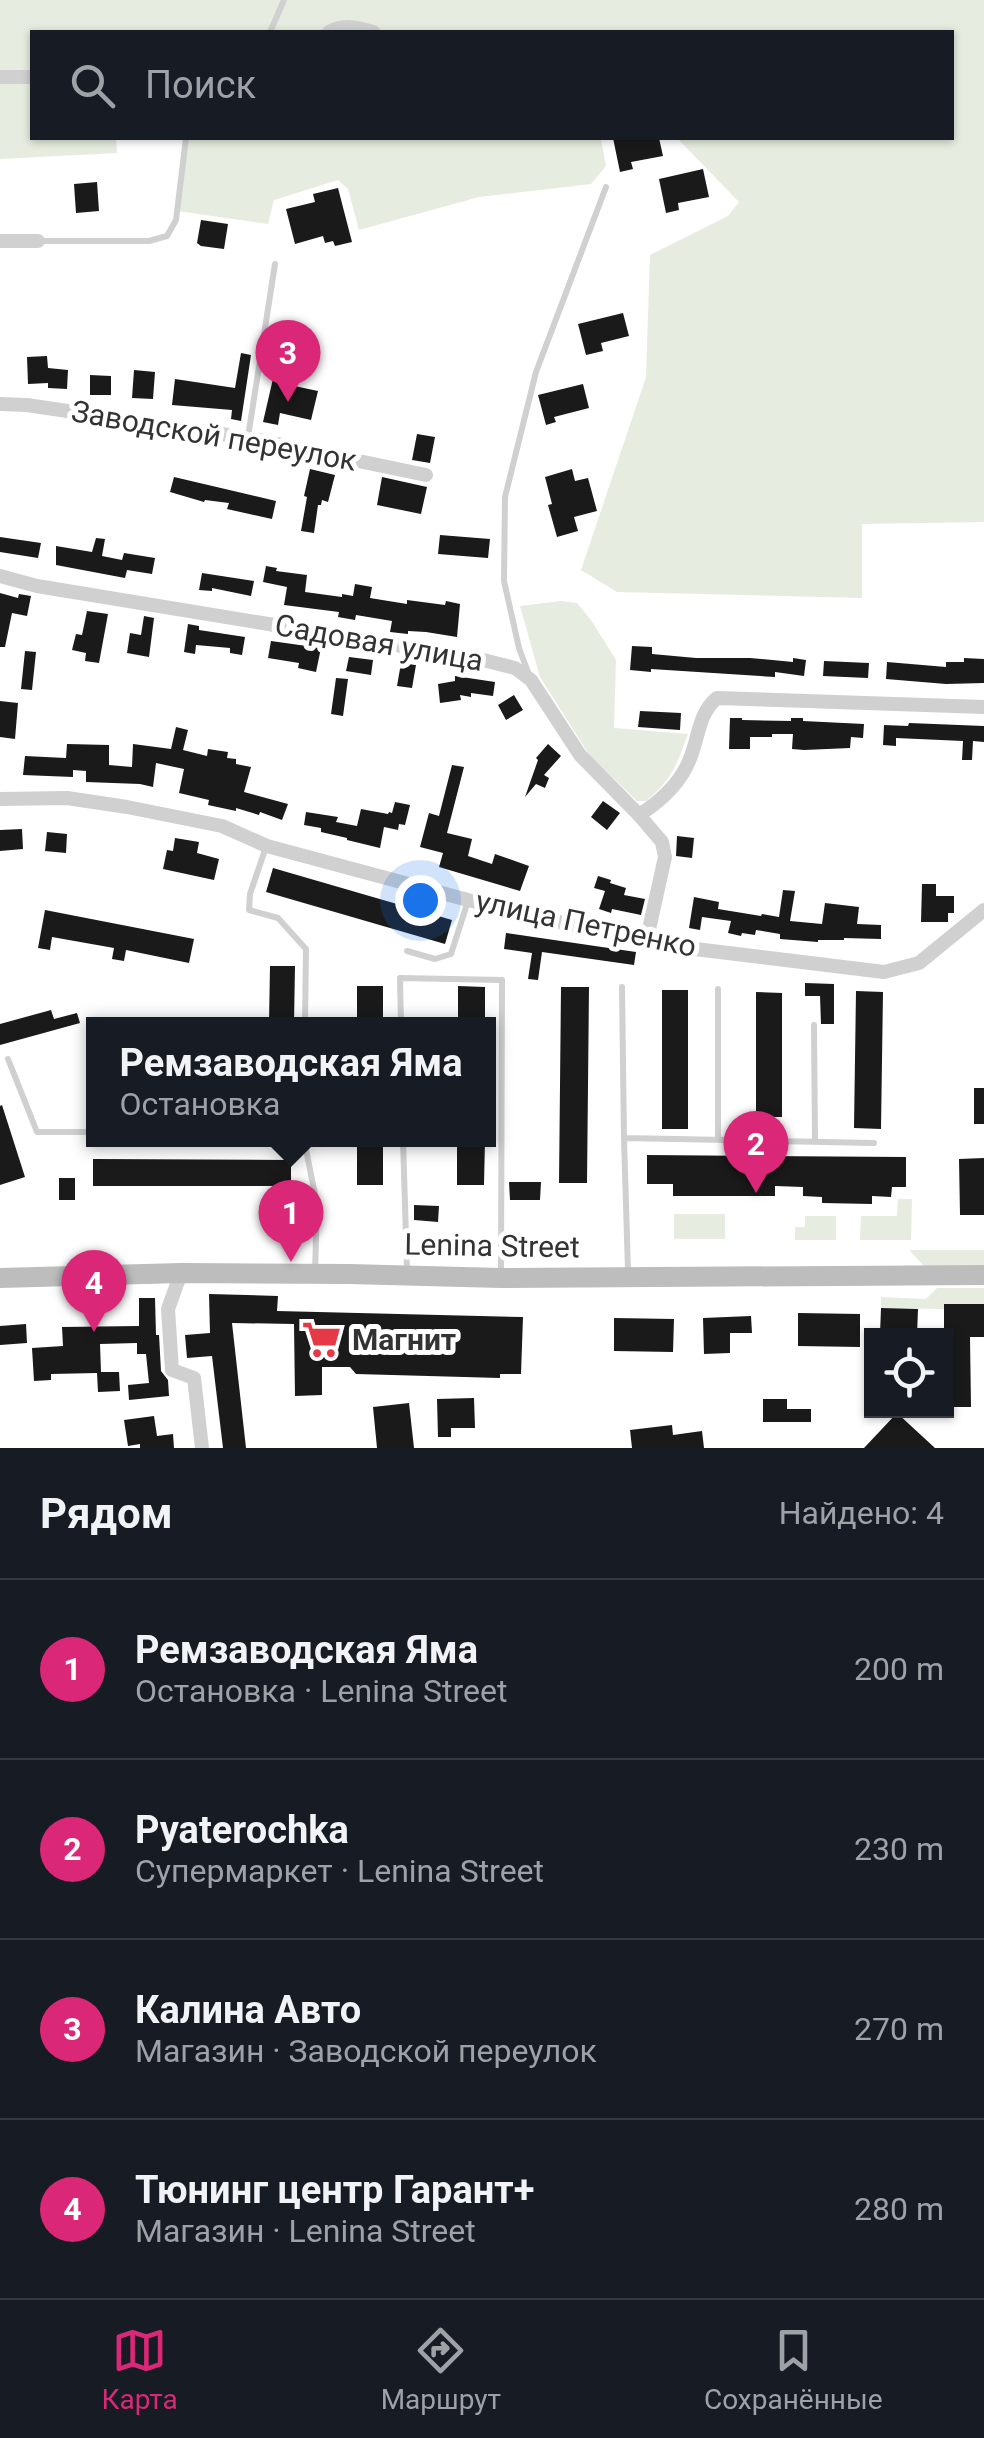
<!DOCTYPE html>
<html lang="ru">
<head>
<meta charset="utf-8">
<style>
	:root { --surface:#171b24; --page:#20242c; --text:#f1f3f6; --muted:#9ea1a6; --line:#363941; --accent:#db2777 }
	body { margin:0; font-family:Roboto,sans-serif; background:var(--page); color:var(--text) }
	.controls { position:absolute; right:30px; bottom:30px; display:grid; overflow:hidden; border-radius:0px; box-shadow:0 2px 8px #0004 }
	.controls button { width:90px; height:90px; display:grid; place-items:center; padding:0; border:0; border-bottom:2px solid var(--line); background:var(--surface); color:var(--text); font:50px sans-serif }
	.you { position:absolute; left:420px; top:900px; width:35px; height:35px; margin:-25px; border:8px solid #fff; border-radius:50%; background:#1a73e8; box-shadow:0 0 0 15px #1a73e833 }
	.badge { display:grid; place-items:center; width:65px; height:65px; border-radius:50%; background:var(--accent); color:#fff; font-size:32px; font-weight:700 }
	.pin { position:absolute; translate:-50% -82px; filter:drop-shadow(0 2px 5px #0008) }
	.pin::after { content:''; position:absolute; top:52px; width:35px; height:30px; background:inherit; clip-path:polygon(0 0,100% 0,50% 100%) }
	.popup { position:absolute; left:86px; top:1017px; width:410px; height:130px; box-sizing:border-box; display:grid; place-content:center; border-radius:0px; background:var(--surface); filter:drop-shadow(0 2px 8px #0005); font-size:32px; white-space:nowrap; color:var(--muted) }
	.popup b { font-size:38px; color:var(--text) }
	.popup::after { content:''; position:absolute; left:50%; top:100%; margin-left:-20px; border:20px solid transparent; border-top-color:var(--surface) }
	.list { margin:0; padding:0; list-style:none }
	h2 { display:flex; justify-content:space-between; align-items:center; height:130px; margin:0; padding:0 40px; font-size:42px }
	h2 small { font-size:32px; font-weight:400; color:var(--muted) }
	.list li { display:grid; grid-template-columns:65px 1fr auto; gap:30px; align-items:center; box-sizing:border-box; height:180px; padding:0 40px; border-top:2px solid var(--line) }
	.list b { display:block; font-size:38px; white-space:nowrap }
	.list p { margin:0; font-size:32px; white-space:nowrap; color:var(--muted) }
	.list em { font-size:32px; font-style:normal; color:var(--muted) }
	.icon { flex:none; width:55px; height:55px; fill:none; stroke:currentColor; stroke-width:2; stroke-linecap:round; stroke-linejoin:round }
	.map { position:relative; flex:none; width:984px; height:1448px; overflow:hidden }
	.search { position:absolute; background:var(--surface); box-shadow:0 2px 8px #0004; left:30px; right:30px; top:30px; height:110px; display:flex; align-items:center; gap:25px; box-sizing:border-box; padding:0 35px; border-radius:0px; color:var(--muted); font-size:38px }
	.sheet { height:850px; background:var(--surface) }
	nav { display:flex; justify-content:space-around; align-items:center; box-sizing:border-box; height:140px; border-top:2px solid var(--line); background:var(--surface); font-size:28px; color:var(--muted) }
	nav a { display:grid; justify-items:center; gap:5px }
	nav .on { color:var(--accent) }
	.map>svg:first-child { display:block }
	.green { fill:#e6ecdf }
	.building { fill:#1a1a1a }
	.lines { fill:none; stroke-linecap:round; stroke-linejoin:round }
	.lane { stroke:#d0d0d0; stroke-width:6 }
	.street { stroke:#d0d0d0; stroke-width:14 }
	.secondary { stroke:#bdbdbd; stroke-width:20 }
	.labels { text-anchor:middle; stroke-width:10; stroke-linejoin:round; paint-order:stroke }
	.street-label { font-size:30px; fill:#333; stroke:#fff }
	.poi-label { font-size:30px; font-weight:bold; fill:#333; stroke:#fff; text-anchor:start }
</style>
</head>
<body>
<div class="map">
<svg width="984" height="1448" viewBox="0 0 984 1448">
	<rect width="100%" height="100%" fill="#fff"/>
	<path class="green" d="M0,0H984V522L862,524V598L617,592L581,570L646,377L650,255L728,216L739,202L677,138H952V32H32V138H116L117,153L0,159Z
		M186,138H605L601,139L606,166L591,184L479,197L359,230L348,189L338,180L274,200L268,224L177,211Z
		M561,601L577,603L591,620L616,660L614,728L688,734C677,764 672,780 646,801H637L590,756L540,677L520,606Z
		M898,1199H912L911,1240H860L861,1216H897Z
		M674,1214H725V1239H674Z
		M805,1216H836V1240H795V1227H805Z
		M909,1250H984V1268L925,1267Z
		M937,1288H984V1304H945L944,1309L881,1308V1297L926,1299Z"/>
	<path class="building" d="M613,138H659L663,156L631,162L633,169L620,172Z
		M703,169L709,197L678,203L679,210L666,213L659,179Z
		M97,182L99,211L76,213L74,184Z
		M338,188L352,242L335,246L333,241L325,243L323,236L295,244L286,209L315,202L313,194Z
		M201,220L228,224L224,249L201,246L197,243Z
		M623,313L629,336L601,343L603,351L586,355L578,324Z
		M241,353L251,355L241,421L231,419L232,410L172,405L175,379L235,388Z
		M47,356L48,368L68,370L67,389L48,388V383L28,384L27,357Z
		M278,357L291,360L285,384L318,391L311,420L280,413L278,425L263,422Z
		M134,370L155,372L153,399L132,398Z
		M90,375L111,376V395H90Z
		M583,384L589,408L554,417L556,422L546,425L538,395Z
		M417,434L435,437L430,463L412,460Z
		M310,469L335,475L328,502L322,500L321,505H318L314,533L301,531L307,497L304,496Z
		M572,469L575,481L588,478L597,511L574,517L578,531L557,537L548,505L552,504L545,477Z
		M174,477L276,501L272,519L227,509L229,503L205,500L204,502L170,492Z
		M382,477L427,487L421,514L377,505Z
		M440,535L490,539L488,558L438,554Z
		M0,537L41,543L38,558L0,552Z
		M96,538L105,539L102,556L122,560L124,553L155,558L152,574L127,570L125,578L56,565V546L92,552Z
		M266,566L277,568L276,571L307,575L305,592L342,597V594L353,596L355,584L372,587L370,598L407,604V600L445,605L446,601L460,604L457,637L426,632L408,631V634L390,632L392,621L356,615L355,620L338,617L339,612L284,605L287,587L263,582Z
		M202,573L254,581L251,596L212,588V591L199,590Z
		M0,593L18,598L19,594L31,596L27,616L12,613L5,647H0Z
		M87,611L108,614L99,663L85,661L86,653L72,650L76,634L82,635Z
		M144,616L154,618L149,657L127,653L130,633L141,635Z
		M188,624L199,626V630L245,637L242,655L230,653V648L196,645L195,654L184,652Z
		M271,641L321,648L316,672L298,668L299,663L268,658Z
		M632,646L652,647V654L696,658H750L793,662V658L806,660L804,676L775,672V677L651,669V672L630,670Z
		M25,651L36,652L32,690L21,689Z
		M349,657L373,660L371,675L346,671Z
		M964,658L984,659V683L946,684L886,679L887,662L946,667V662H964Z
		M824,661L869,663L868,678L823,676Z
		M401,663L416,665L412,688L397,686Z
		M455,676L495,682L493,696L471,693V697L460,695L461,700L440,703L438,684L455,681Z
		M336,678L348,679L343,716L331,714Z
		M514,695L523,710L506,720L498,705Z
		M0,701L18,703L15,739L0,737Z
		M640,711L681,713L680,730L638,727Z
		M730,718H742V720L791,721V718H803V721L864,724L863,738L851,737L850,748L804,750L792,749L793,734H772V737H750V749H729Z
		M909,723L984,726V742L973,741L972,760H962L963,741L896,738V746L883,745L884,725L908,726Z
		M176,727L188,730L183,750L207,756L208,749L228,752L227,758L236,759V764L251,767L244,792L288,804L282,820L260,812L259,815L236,808V811L208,805L209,800L179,793L184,769L156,763L153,787L140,784L86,782V771L73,770V777L23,775L25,756L66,758L67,744L109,745V765L132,767L133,744L171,749Z
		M548,744L561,756L544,775L549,778L545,788L536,784L525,797L538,760L536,758Z
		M452,765L464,767L447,833L472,839L468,856L492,864L495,854L529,866L520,891L439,867L443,853L420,847L429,813L439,816Z
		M603,801L620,813L607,830L591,817Z
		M395,802L410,805L405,825L399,824L398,830L384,827L380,848L347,840V838L321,832V828L304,825L306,812L338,817L336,822L357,826L361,809L388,814L389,812L392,813Z
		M22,829L23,849L0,851V830Z
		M47,832L67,834L66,853L45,851Z
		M677,836L694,838L692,858L676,856Z
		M175,838L199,842L197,853L219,859L214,880L163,869L167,850L173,851Z
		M273,868L452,920L445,944L266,892Z
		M598,876L611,880L610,883L626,888L624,895L645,899L641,915L612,909L611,913L599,909L605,891L594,888Z
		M922,884H936V896H954V913H948V922H921Z
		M783,890L795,891L790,921L822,924L825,903L859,907L857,924L881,925V939L844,938V940H818V942L780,939V934L756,930L755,935L742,933L741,936L728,933L731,921L702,917L700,930L689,928L694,897L719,902L718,909L761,916L762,914L779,917Z
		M45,910L194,939L189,963L126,950L124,961L112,959L114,948L52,937L50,950L38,948Z
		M506,933L636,952L634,965L542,952L538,980L528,979L532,953L504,949Z
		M270,966H295L294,1024H269Z
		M805,983L834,984V1024H821L820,996H805Z
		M357,986H383V1024H357Z
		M458,986L485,987V1024H458Z
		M561,987H589L587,1183H559Z
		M662,990H688V1129H662Z
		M856,991L883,992L881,1129L854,1128Z
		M756,992L782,993V1117H756Z
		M51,1010L54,1019L77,1013L80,1023L0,1045V1024Z
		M974,1088H984V1124H974Z
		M2,1105L25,1177L0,1185V1106Z
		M357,1140H383V1185H357Z
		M457,1140H485L484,1185H457Z
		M647,1155L906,1157V1187H892L891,1197L872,1196V1204L822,1203V1197L803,1196V1187L775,1186V1196H673V1184H647Z
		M984,1158V1215H960L959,1159Z
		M93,1159L291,1160V1186H93Z
		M59,1178H75V1200H59Z
		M509,1182H541L540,1200H510Z
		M414,1205L439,1206L438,1222L414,1220Z
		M209,1294L278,1296L277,1311L523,1317L521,1374H500V1378L356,1374L350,1367H322V1395L295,1396L294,1324L232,1323L246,1448H223L212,1356L187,1358L185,1335L210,1333Z
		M139,1298H155L156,1335H159L161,1371L168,1380L169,1396L129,1400L128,1385L149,1383L146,1354H137V1343L100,1344L101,1372H119L120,1391L98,1392L97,1373L51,1374V1380L34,1381L32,1348L63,1346L62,1327L139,1326Z
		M944,1304H984V1337H970L971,1407H946V1336H944Z
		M881,1308L918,1309L917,1335L880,1334Z
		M798,1313L860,1314V1347L798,1346Z
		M751,1316L752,1333H730V1353L704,1354L703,1318Z
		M614,1318L674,1319L673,1352L614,1351Z
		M26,1324L27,1343L0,1345V1326Z
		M474,1398L475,1428H451V1437H438L437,1399Z
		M763,1399H787V1409H811V1422H763Z
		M409,1403L414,1448H377L373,1407Z
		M897,1413L935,1448H864Z
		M154,1416L157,1436L173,1434L174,1448H140V1444L128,1446L124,1420Z
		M672,1425L673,1435L702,1431L704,1448H632L630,1430Z"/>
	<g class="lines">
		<path class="lane" d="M270,32L284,0
			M40,241H149L167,236L176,220L186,138
			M248,437L275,264
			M529,675L519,648L504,581L505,497L536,372L606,187
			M266,847L250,894L249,910L278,918L306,949L305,1024
			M407,951L435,959L451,954L468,901
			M622,987L624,1138
			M718,989V1140
			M401,1024L400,978L502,980L501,1275
			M814,1025L815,1142
			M8,1059L37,1132H94
			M304,1140L317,1204L315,1272
			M403,1140L407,1270
			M628,1271L624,1138L874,1143"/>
		<path class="street" d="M329,32C343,24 358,27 373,32
			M0,77H32
			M0,241H38
			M0,404L27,405L248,438L426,475
			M0,576L37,586L475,658L515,668L531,680L580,755L639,815C661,801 682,782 691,756C699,735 699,713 717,698L984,707
			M0,799L67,798L127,807L222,826L267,846L468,900L646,943L884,972L919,963L984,910
			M639,815L662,842L665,857L646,943
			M181,1273L168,1309L172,1370L194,1378L202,1448"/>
		<path class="secondary" d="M0,1278L181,1273L349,1274L501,1278L984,1275"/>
	</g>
	<defs>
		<symbol id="supermarket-bare" viewBox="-9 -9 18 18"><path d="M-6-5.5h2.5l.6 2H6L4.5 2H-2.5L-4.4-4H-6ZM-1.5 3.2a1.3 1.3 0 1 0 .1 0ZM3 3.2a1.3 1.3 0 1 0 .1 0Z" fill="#e63946" stroke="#fff" stroke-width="2.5" paint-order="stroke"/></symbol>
	</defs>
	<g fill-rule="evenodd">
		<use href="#supermarket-bare" x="294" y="1312" width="55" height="55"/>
	</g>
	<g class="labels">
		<g class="street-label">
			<text transform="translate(214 436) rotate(10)" y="10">Заводской переулок</text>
			<text transform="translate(379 643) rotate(10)" y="10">Садовая улица</text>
			<text transform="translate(586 924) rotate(12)" y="10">улица Петренко</text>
			<text transform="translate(492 1246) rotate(1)" y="10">Lenina Street</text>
		</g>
		<g class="poi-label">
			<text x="352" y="1350">Магнит</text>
		</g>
	</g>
</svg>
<div class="controls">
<button><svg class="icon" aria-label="locate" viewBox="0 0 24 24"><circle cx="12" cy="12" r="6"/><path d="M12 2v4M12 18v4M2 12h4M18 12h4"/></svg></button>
</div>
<div class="you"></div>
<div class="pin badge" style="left:291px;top:1262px">1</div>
<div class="popup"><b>Ремзаводская Яма</b>Остановка</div>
<div class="pin badge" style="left:756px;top:1193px">2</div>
<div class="pin badge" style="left:288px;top:402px">3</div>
<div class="pin badge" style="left:94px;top:1332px">4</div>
<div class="search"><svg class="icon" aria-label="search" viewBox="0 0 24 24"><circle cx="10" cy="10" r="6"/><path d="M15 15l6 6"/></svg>Поиск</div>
</div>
<section class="sheet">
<h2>Рядом<small>Найдено: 4</small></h2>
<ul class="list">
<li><span class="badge">1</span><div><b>Ремзаводская Яма</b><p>Остановка · Lenina Street</p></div><em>200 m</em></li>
<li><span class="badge">2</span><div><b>Pyaterochka</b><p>Супермаркет · Lenina Street</p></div><em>230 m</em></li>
<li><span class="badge">3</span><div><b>Калина Авто</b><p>Магазин · Заводской переулок</p></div><em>270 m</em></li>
<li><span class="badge">4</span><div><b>Тюнинг центр Гарант+</b><p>Магазин · Lenina Street</p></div><em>280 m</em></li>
</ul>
</section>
<nav>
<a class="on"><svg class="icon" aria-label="map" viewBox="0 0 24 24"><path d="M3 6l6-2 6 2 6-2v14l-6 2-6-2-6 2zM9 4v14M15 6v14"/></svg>Карта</a>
<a><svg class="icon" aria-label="directions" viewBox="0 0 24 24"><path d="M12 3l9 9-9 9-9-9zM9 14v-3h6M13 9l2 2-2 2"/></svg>Маршрут</a>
<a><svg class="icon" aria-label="saved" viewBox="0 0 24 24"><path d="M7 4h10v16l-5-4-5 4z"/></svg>Сохранённые</a>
</nav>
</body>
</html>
